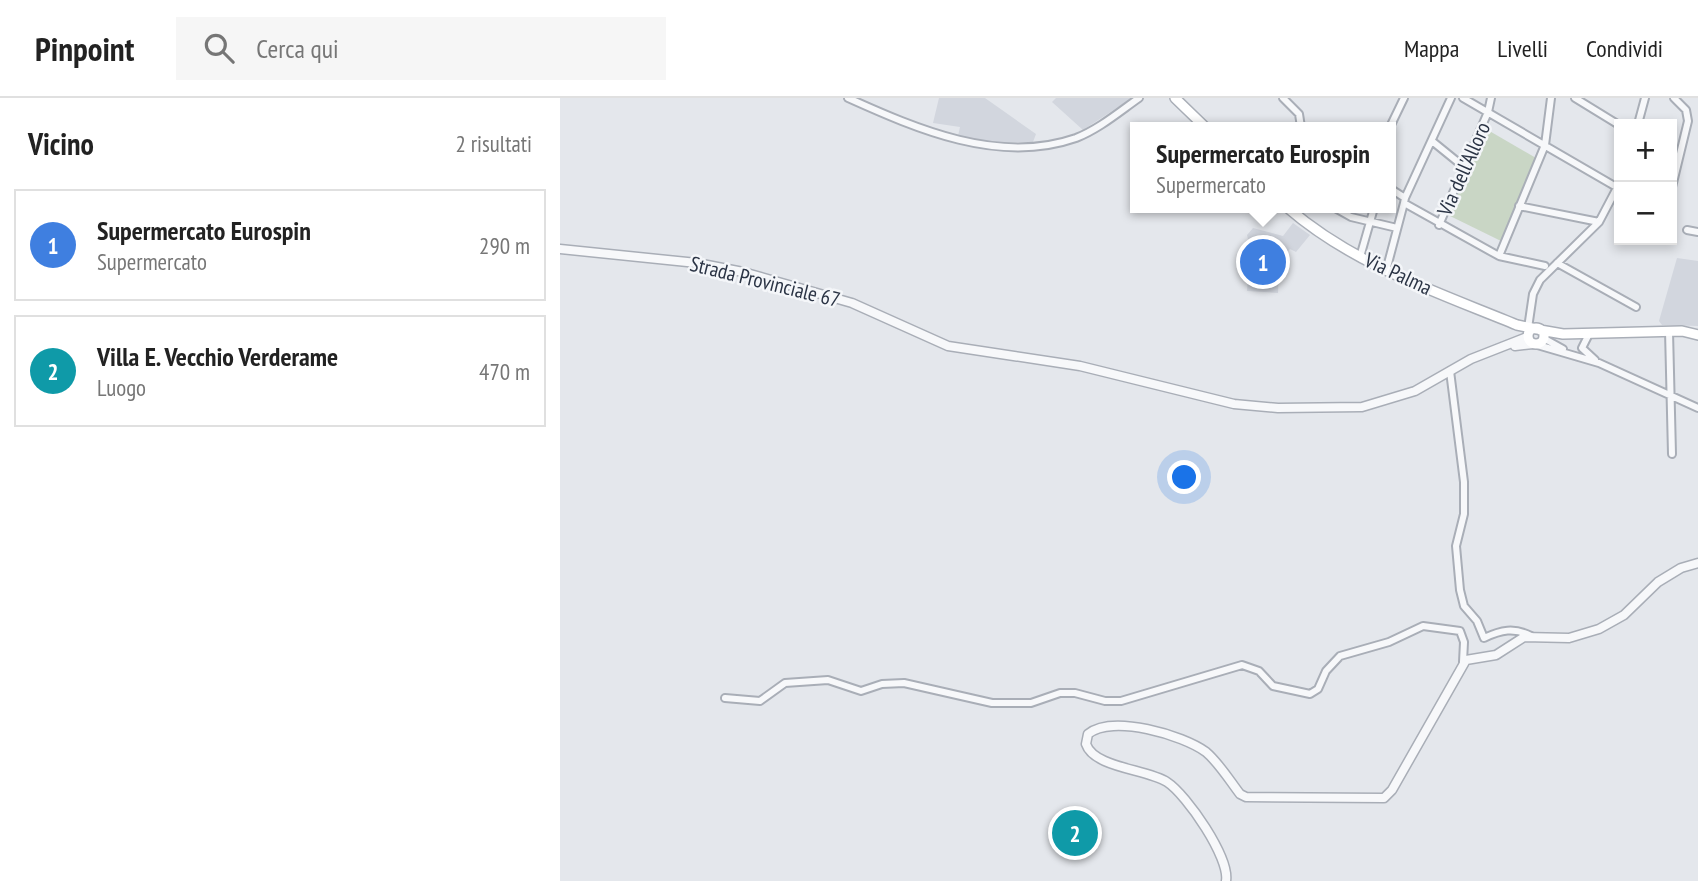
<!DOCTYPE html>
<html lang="it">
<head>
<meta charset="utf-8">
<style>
	:root { --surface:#fff; --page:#f6f6f6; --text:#222; --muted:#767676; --line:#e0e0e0; --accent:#b45309 }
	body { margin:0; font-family:"PT Sans Narrow",sans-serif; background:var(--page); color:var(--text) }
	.controls { position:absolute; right:21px; top:21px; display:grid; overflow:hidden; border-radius:0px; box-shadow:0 4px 10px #0003 }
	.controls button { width:63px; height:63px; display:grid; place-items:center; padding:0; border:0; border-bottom:2px solid var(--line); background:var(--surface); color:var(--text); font:35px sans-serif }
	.you { position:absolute; left:625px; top:380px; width:24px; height:24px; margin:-18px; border:5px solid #fff; border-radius:50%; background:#1a73e8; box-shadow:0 0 0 10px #1a73e833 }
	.badge { display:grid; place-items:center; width:46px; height:46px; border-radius:50%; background:var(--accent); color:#fff; font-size:23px; font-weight:700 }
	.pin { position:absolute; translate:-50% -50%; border:4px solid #fff; box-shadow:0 2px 7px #0006 }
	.popup { position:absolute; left:570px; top:24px; width:266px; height:91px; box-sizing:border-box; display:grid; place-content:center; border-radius:0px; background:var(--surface); filter:drop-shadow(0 2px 5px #0005); font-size:23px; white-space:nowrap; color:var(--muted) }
	.popup b { font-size:26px; color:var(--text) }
	.popup::after { content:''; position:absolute; left:50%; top:100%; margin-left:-14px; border:14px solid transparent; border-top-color:var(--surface) }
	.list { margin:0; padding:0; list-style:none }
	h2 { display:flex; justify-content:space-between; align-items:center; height:91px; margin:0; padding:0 28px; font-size:30px }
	h2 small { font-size:23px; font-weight:400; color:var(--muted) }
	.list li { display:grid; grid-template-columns:46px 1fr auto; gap:21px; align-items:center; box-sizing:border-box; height:112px; margin:0 14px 14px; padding:0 14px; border:2px solid var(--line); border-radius:0px }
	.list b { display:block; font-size:26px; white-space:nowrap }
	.list p { margin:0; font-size:23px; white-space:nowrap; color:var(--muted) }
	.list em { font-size:23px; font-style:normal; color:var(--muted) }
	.icon { flex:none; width:38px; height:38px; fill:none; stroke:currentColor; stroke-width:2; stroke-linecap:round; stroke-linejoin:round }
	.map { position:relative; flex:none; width:1138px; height:783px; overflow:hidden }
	header { display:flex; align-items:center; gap:42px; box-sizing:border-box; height:98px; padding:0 35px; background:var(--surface); border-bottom:2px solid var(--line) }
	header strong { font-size:33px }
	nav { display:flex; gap:38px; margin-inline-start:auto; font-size:24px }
	.search { width:490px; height:63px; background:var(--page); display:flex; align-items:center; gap:18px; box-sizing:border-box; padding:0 24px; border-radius:0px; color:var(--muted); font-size:26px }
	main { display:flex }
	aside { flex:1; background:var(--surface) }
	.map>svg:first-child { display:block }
	.built { fill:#d2d6de }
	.green { fill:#c9d6c5 }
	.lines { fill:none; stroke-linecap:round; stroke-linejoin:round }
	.minor-casing { stroke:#a9aeb7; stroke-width:10 }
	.tertiary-casing { stroke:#a9aeb7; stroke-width:11 }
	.secondary-casing { stroke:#a9aeb7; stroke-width:12 }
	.minor { stroke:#f7f8fa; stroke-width:6 }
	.tertiary { stroke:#f7f8fa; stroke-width:8 }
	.secondary { stroke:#fff; stroke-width:9 }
	.labels { text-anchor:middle; stroke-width:5; stroke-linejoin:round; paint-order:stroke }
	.street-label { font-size:21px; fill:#2b3445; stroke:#f4f6f9 }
</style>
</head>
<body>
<header>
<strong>Pinpoint</strong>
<div class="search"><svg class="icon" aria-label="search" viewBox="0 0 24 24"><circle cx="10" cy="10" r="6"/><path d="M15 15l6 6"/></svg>Cerca qui</div>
<nav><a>Mappa</a><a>Livelli</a><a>Condividi</a></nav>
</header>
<main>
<aside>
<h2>Vicino<small>2 risultati</small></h2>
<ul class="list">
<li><span class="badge" style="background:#3f7fe0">1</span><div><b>Supermercato Eurospin</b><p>Supermercato</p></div><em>290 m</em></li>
<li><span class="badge" style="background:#0f9aa8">2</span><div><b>Villa E. Vecchio Verderame</b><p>Luogo</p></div><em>470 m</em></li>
</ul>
</aside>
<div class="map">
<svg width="1138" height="783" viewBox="0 0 1138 783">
	<rect width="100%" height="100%" fill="#e4e7ec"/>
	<path class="built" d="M379,0H425L476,36L473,44H426L398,38L400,29L373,25Z
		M496,0H572L523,32L492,4Z
		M733,125L750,137L736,154L730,151L719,163L718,195L687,193L690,150L687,137L693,130L723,138Z
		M1117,160L1138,163V228L1102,227L1099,223Z"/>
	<path class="green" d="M926,31L976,60L941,143L888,117Z"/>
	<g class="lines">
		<defs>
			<path id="minor" d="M288,0C357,31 439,67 516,40C539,31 559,14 579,0
				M723,0L739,16L741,29
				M903,0L1058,90
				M1015,0L1059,27
				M1078,26L1085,0
				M830,29L844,0
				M872,43L904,69
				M1112,89L1128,23L1126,12L1114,0
				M831,91L845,100L844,105L939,158L985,168
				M845,100L891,0
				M959,108L1039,124
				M775,110L791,119L837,130
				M879,127L928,14L931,0
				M1127,132L1138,134
				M939,158L985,47L991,0
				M800,159L814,110
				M997,165L1076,209
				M826,173L844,105
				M968,230L973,196L980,182L1039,124L1059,86
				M1109,233L1112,356
				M1029,236L1022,250L1035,262
				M985,241L1003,251
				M974,246L1039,265L1138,310
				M890,273L904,384V416L896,448L900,492L904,508L917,523L924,540C941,532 954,529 971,538
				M165,600L200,603L225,585L268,582L301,593L322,586L344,585L432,605H471L500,595H515L545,603H561L682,567L699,573L713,588L750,596L758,591L766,573L780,558L829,544L863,528L900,533L904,544L903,564"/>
			<path id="tertiary" d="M0,151L137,165L183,174L292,205L388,248L520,268L674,306L718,310L802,309L855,293L911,261L967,239
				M955,248L973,246
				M666,783C670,760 627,697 607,684C587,671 534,670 526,646L528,636C552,616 623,637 646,654C659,665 670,683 680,696L686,699L824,700L832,692L906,562L936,557L964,539L1009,540L1039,531L1064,517L1098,484L1121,470L1138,465"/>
			<path id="secondary" d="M615,0L645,29
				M728,110C794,167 877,194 957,227L977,231
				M968 238a8 8 0 1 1 16 0a8 8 0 1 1-16 0Z
				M980,232L1003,236L1122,233L1138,237"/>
		</defs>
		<use href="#minor" class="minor-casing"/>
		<use href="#tertiary" class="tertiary-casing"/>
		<use href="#secondary" class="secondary-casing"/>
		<use href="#minor" class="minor"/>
		<use href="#tertiary" class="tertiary"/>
		<use href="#secondary" class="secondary"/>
	</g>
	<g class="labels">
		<g class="street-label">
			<text transform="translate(904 71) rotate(-66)" y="7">Via dell'Alloro</text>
			<text transform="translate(838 176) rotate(25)" y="7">Via Palma</text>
			<text transform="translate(205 184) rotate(14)" y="7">Strada Provinciale 67</text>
		</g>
	</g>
</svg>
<div class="controls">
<button>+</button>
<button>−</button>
</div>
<div class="you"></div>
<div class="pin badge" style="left:703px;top:164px;background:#3f7fe0">1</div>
<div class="popup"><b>Supermercato Eurospin</b>Supermercato</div>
<div class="pin badge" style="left:515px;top:735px;background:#0f9aa8">2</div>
</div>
</main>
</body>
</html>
